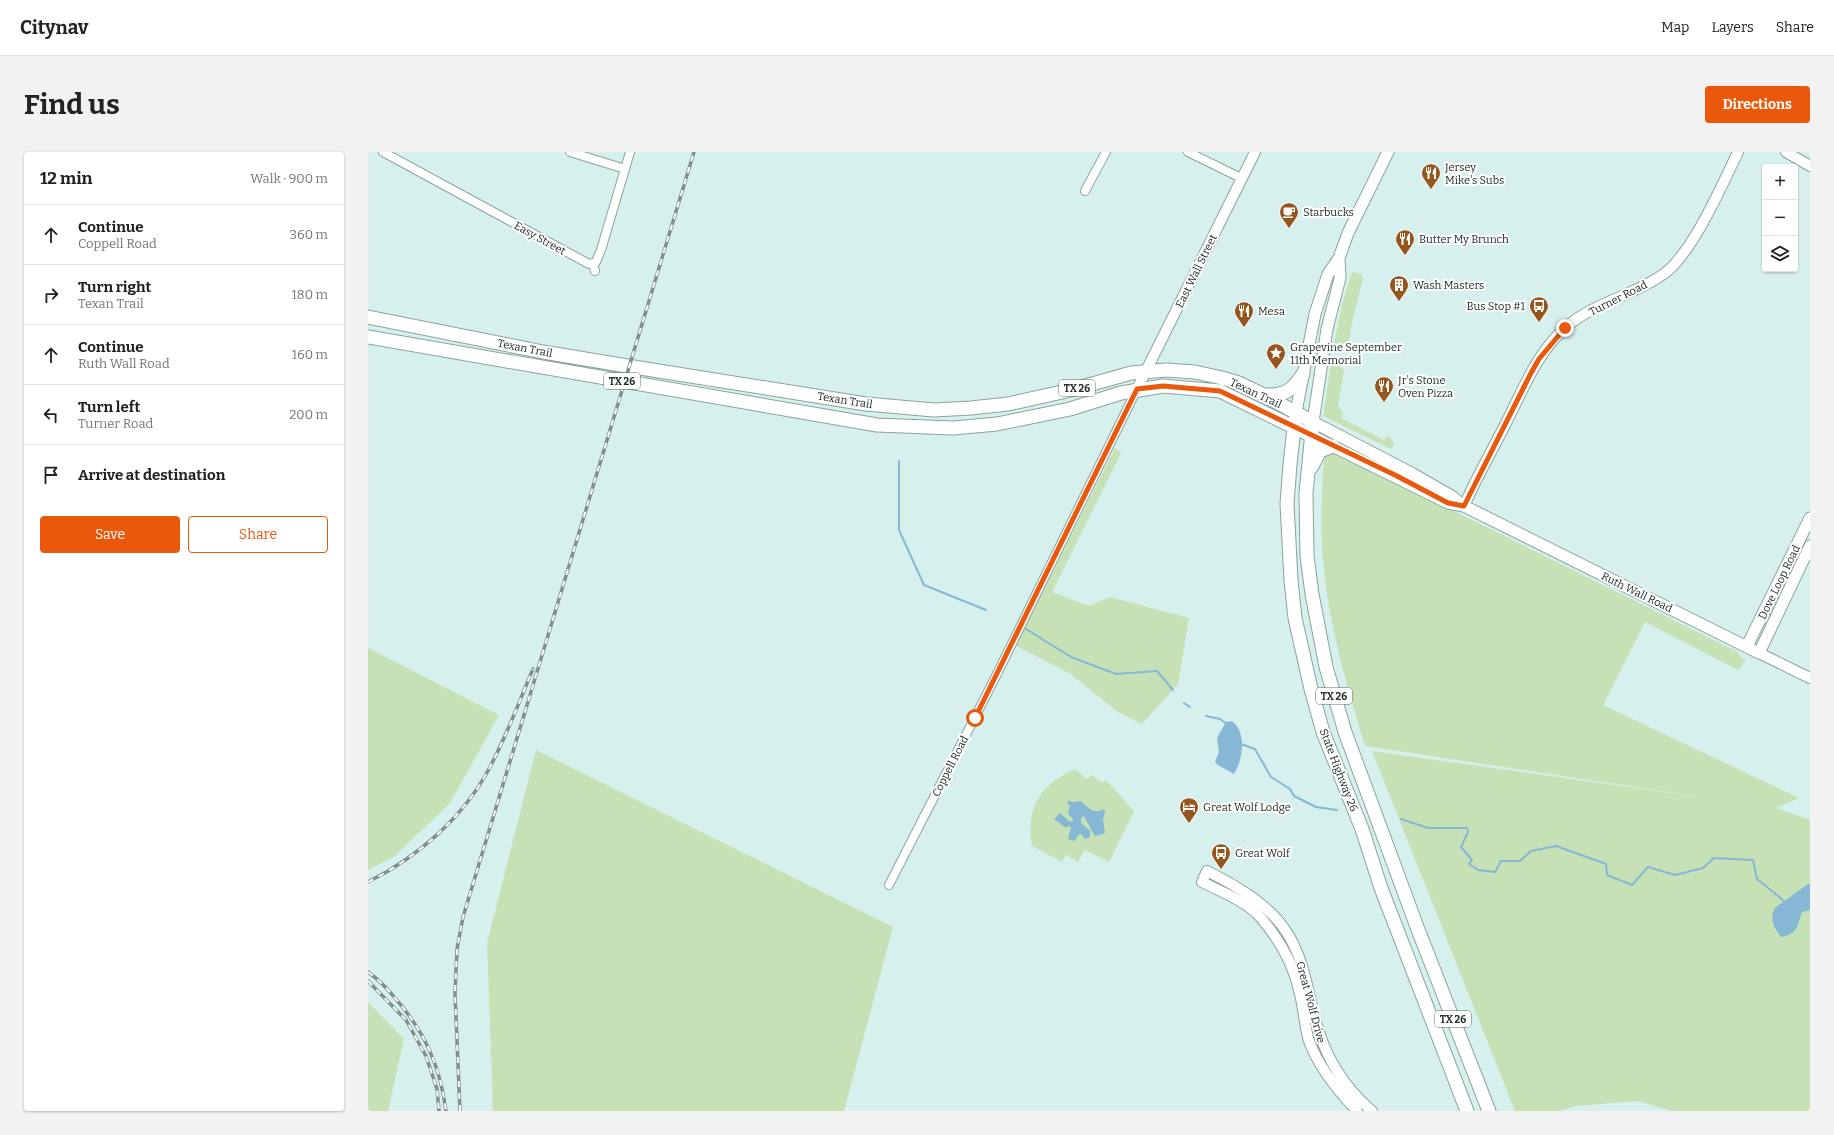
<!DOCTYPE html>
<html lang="en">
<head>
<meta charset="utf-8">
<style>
	:root { --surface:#fff; --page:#f2f2f2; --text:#222; --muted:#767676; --line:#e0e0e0; --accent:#ea580c }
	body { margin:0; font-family:Bitter,serif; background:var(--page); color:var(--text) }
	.controls { position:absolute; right:12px; top:12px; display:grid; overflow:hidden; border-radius:4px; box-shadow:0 1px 3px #0004 }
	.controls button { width:36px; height:36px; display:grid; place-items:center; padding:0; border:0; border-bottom:1px solid var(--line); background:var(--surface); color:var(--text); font:20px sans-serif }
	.stop { position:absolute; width:12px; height:12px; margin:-9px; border:3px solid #ea580c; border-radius:50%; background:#fff }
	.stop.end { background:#ea580c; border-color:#fff; box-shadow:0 1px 4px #0008 }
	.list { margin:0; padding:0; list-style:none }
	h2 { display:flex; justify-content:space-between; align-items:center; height:52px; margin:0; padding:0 16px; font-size:17px }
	h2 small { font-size:13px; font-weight:400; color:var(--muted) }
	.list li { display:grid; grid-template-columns:26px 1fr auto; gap:12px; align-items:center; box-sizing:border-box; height:60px; padding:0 16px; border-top:1px solid var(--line) }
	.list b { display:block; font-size:15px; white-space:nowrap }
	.list p { margin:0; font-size:13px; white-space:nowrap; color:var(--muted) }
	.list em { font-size:13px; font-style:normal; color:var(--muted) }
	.actions { display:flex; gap:8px; padding:12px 16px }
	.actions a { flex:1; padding:9px 0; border:1px solid var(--accent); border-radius:4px; text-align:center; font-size:14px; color:var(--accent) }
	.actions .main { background:var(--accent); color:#fff }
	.icon { flex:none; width:22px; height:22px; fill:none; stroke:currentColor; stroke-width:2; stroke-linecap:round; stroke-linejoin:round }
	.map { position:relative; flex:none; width:1442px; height:959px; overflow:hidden; border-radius:4px }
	header { display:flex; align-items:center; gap:24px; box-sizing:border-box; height:56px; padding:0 20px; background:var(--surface); border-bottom:1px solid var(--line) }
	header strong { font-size:19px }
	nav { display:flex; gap:22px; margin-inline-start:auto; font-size:14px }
	.intro { display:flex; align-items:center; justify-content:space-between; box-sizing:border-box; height:96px; padding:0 24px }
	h1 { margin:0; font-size:28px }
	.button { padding:10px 18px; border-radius:4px; background:var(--accent); color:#fff; font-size:14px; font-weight:700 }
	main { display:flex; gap:24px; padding:0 24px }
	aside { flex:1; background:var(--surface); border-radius:4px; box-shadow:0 1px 3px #0004 }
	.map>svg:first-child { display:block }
	.green { fill:#c7e1b7 }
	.water { fill:#86b7d4 }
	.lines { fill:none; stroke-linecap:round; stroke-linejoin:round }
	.stream { stroke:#86b7d4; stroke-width:2 }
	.minor-casing { stroke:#89a39e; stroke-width:10 }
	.tertiary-casing { stroke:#89a39e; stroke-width:12 }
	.secondary-casing { stroke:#89a39e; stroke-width:13 }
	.primary-casing { stroke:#89a39e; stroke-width:15 }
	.minor { stroke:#fff; stroke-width:8 }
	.tertiary { stroke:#fff; stroke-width:10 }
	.secondary { stroke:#fff; stroke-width:11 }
	.primary { stroke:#fff; stroke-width:13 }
	.rail-casing { stroke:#7e918e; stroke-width:3.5 }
	.rail { stroke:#fff; stroke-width:2; stroke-dasharray:6; stroke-linecap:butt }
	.route { stroke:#ea580c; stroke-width:5 }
	.labels { text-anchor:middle; stroke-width:4; stroke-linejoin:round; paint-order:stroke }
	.shield { fill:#fff; stroke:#646b6a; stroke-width:1 }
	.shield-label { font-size:10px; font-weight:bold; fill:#222c2a }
	.poi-label { font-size:11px; fill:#222c2a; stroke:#fff; text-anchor:start }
	.street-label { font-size:11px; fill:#222c2a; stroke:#fff }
</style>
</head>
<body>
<header>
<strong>Citynav</strong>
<nav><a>Map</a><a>Layers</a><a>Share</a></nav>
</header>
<div class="intro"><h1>Find us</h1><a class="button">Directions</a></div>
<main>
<aside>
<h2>12 min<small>Walk · 900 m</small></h2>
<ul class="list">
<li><svg class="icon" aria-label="ahead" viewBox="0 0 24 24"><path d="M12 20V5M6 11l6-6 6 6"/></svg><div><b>Continue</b><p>Coppell Road</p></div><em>360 m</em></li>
<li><svg class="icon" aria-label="right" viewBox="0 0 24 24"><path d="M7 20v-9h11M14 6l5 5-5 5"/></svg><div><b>Turn right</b><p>Texan Trail</p></div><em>180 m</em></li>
<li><svg class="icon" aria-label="ahead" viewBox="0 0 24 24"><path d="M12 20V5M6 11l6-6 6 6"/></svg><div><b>Continue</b><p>Ruth Wall Road</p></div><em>160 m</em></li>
<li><svg class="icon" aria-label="left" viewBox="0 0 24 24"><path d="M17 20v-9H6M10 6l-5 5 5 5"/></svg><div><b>Turn left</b><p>Turner Road</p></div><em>200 m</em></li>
<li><svg class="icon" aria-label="arrive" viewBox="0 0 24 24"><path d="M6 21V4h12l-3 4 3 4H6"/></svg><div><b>Arrive at destination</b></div></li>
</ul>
<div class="actions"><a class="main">Save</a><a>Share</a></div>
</aside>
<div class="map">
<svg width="1442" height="959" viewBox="0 0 1442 959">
	<rect width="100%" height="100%" fill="#d6f1ed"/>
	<path class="green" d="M984,120L993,122L995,127L985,166L980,194L977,199L972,200L965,197L974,152Z
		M963,212L971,213L976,219L970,252L975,262L973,266L1016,288L1019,284L1022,285L1026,292L1023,297L955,264Z
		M747,296L753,301L684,440L721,454L742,445L821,466L810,532L774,572L750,560L701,521L648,494Z
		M960,301H969L1370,500L1372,505L1378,508L1370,518L1277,470L1235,553L1431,646L1408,656L1442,668V959H1303L1270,949L1208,954L1191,959H1147L1004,599L1346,647L997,594C977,527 957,461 954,391C952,362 955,332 956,303Z
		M0,496L131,563L82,651L27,704L0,718Z
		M168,598L525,775L476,959H125L119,791Z
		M707,617L719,627L724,623L734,631L738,628L766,659L741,710L717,698L710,710L698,703L694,710L664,694C657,656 673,632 707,617Z
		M0,850L36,887L20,959H0Z"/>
	<path class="water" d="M864,569C879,580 875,608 866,622L850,613L847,610L851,600L849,586L858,570Z
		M701,649L705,650L713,649C720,655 725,663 736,657L737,660L735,667L737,681L728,684L726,683L716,664L713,666V671L722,679V685L717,687L713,682L710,683L707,689L700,687L703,675L700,674L698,676L686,667L692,661L702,670L705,669V667L700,662L702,654L699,651Z
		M1440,732H1442V758L1434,760C1429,775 1430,781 1413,785C1406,776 1401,767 1407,756Z"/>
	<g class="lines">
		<path class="stream" d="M531,309V378L556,433L618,458
			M658,477L703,505L748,522L789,519L805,538
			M816,551L822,555
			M838,564L852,567L859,572
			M873,592L887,597L903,625L922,637L926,644L948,655L969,658
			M1033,667L1060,676H1099L1100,680L1093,695L1104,708L1101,712L1110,718L1127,720L1133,709H1152L1163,699L1188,694L1238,712L1239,723L1264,733L1280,715L1307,723L1335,716L1346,706L1385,708L1389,727L1416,749"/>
		<defs>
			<path id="minor" d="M15,0L221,112L228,110L233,98L262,0
				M202,0L257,17
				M820,0L873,26
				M717,39L738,0
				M225,111L227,119
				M521,733L628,524L769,237"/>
			<path id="tertiary" d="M1418,0L1442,14
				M769,237L887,0
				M1096,354C1108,326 1124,299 1138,271C1155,238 1168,202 1197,176C1226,150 1266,144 1297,121C1325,100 1354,33 1370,0
				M1391,501L1442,526
				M989,959C970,939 951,916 941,889C936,873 936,855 931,838C925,812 911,787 893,766C878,749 854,740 834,730L839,719C869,734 904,754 921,784C935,808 939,833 945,859C954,899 973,933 1004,959"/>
			<path id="secondary" d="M971,106L972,126L959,177L945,270L1045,322L1085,345L1095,354
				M928,260L947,162L960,122L971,106L980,81L1020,0
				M944,284L1080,351L1096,354L1391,501L1442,394
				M1379,494L1442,366"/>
			<path id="primary" d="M0,165L175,200L253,213L498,252L566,258L603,256L640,252L703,238L763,221L798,218L827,220L854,226L871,231L896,243L945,270L938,341L939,404L944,442L958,515L977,580L1049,775L1121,959
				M0,185L509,273L585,276L629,272L702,257L753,241L795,234L852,239L944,284
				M896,243C916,244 924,239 935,222
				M927,268L922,312L919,352L923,428L927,466L943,537L955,580L994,677L1013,736L1099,959
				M943,316L952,299L965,294"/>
		</defs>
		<use href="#minor" class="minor-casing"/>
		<use href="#tertiary" class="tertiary-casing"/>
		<use href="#secondary" class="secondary-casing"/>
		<use href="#primary" class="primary-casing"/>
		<use href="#minor" class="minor"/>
		<use href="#tertiary" class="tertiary"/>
		<use href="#secondary" class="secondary"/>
		<use href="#primary" class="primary"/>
		<defs>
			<path id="rail" d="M0,730C50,705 96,665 122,615C139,583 151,550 165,517
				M0,820C10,827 19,836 27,846C57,880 72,914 78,959
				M0,829L38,868L58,904L69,937L71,959
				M92,959L87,842L89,797L95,765L326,0"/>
		</defs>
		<use href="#rail" class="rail-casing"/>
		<use href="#rail" class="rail"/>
	</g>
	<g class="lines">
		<path class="route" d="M607,566L769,237L795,234L852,239L1029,324L1080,351L1096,354L1163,221L1171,207L1197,176"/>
	</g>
	<defs>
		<symbol id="restaurant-pin" viewBox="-11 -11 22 30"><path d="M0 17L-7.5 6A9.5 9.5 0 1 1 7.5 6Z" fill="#95551d" stroke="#fff"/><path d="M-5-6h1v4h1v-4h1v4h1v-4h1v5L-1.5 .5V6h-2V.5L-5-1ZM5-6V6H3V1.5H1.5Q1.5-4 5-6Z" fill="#fff"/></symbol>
		<symbol id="cafe-pin" viewBox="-11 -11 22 30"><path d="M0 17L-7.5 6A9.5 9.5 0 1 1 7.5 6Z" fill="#95551d" stroke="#fff"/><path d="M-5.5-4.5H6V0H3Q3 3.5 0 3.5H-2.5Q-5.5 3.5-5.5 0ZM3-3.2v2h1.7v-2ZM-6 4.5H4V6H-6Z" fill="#fff"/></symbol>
		<symbol id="building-pin" viewBox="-11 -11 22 30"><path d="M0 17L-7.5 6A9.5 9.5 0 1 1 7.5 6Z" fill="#95551d" stroke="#fff"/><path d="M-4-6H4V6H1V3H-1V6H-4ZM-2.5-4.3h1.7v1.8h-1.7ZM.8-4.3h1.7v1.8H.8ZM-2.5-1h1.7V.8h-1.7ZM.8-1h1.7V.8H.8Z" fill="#fff"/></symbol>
		<symbol id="bus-pin" viewBox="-11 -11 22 30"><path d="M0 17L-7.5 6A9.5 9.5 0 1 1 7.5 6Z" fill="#95551d" stroke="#fff"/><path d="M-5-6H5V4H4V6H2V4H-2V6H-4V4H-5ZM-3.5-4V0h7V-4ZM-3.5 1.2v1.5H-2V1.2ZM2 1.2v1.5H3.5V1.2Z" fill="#fff"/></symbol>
		<symbol id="sight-pin" viewBox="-11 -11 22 30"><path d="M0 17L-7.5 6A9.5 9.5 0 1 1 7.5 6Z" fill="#95551d" stroke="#fff"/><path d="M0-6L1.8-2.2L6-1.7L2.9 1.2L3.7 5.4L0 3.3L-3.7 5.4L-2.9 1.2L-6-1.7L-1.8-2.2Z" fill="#fff"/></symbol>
		<symbol id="hotel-pin" viewBox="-11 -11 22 30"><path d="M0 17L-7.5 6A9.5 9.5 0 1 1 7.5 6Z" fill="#95551d" stroke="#fff"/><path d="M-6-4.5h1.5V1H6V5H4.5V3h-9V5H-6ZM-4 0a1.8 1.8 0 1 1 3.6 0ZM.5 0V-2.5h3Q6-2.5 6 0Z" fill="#fff"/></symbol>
	</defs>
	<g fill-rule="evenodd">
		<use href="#restaurant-pin" x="1052" y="10" width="22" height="30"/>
		<use href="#cafe-pin" x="910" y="49" width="22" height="30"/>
		<use href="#restaurant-pin" x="1026" y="76" width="22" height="30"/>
		<use href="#building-pin" x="1020" y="122" width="22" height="30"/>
		<use href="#bus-pin" x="1160" y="143" width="22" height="30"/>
		<use href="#restaurant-pin" x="865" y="148" width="22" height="30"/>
		<use href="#sight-pin" x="897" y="190" width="22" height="30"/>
		<use href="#restaurant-pin" x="1005" y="223" width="22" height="30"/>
		<use href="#hotel-pin" x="810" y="644" width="22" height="30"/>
		<use href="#bus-pin" x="842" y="690" width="22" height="30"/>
	</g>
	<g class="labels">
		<g class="shield">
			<rect x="236" y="221" width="36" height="16" rx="3"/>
			<rect x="691" y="228" width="36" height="16" rx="3"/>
			<rect x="948" y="536" width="36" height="16" rx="3"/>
			<rect x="1067" y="859" width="36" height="16" rx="3"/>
		</g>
		<g class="shield-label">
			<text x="254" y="233">TX 26</text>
			<text x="709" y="240">TX 26</text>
			<text x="966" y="548">TX 26</text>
			<text x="1085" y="871">TX 26</text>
		</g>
		<g class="poi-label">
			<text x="1077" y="19">Jersey<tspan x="1077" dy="13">Mike's Subs</tspan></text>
			<text x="935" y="64">Starbucks</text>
			<text x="1051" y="91">Butter My Brunch</text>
			<text x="1045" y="137">Wash Masters</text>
			<text x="1157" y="158" text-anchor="end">Bus Stop #1</text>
			<text x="890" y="163">Mesa</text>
			<text x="922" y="199">Grapevine September<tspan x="922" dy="13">11th Memorial</tspan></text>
			<text x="1030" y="232">Jr's Stone<tspan x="1030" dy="13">Oven Pizza</tspan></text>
			<text x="835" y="659">Great Wolf Lodge</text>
			<text x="867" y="705">Great Wolf</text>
		</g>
		<g class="street-label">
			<text transform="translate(172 86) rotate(29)" y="4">Easy Street</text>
			<text transform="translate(828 119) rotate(-64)" y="4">East Wall Street</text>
			<text transform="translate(1250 146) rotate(-27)" y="4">Turner Road</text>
			<text transform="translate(157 196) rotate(11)" y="4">Texan Trail</text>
			<text transform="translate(888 241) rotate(25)" y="4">Texan Trail</text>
			<text transform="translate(477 248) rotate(9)" y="4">Texan Trail</text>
			<text transform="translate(1411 430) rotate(-64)" y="4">Dove Loop Road</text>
			<text transform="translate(1269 440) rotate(26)" y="4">Ruth Wall Road</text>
			<text transform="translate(582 614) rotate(-63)" y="4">Coppell Road</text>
			<text transform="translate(971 618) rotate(69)" y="4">State Highway 26</text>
			<text transform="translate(943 850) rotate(75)" y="4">Great Wolf Drive</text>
		</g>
	</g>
</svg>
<div class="controls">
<button>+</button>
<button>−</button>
<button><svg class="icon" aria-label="layers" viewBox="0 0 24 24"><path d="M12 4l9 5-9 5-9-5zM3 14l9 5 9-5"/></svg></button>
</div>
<div class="stop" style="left:607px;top:566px"></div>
<div class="stop end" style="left:1197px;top:176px"></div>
</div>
</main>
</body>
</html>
